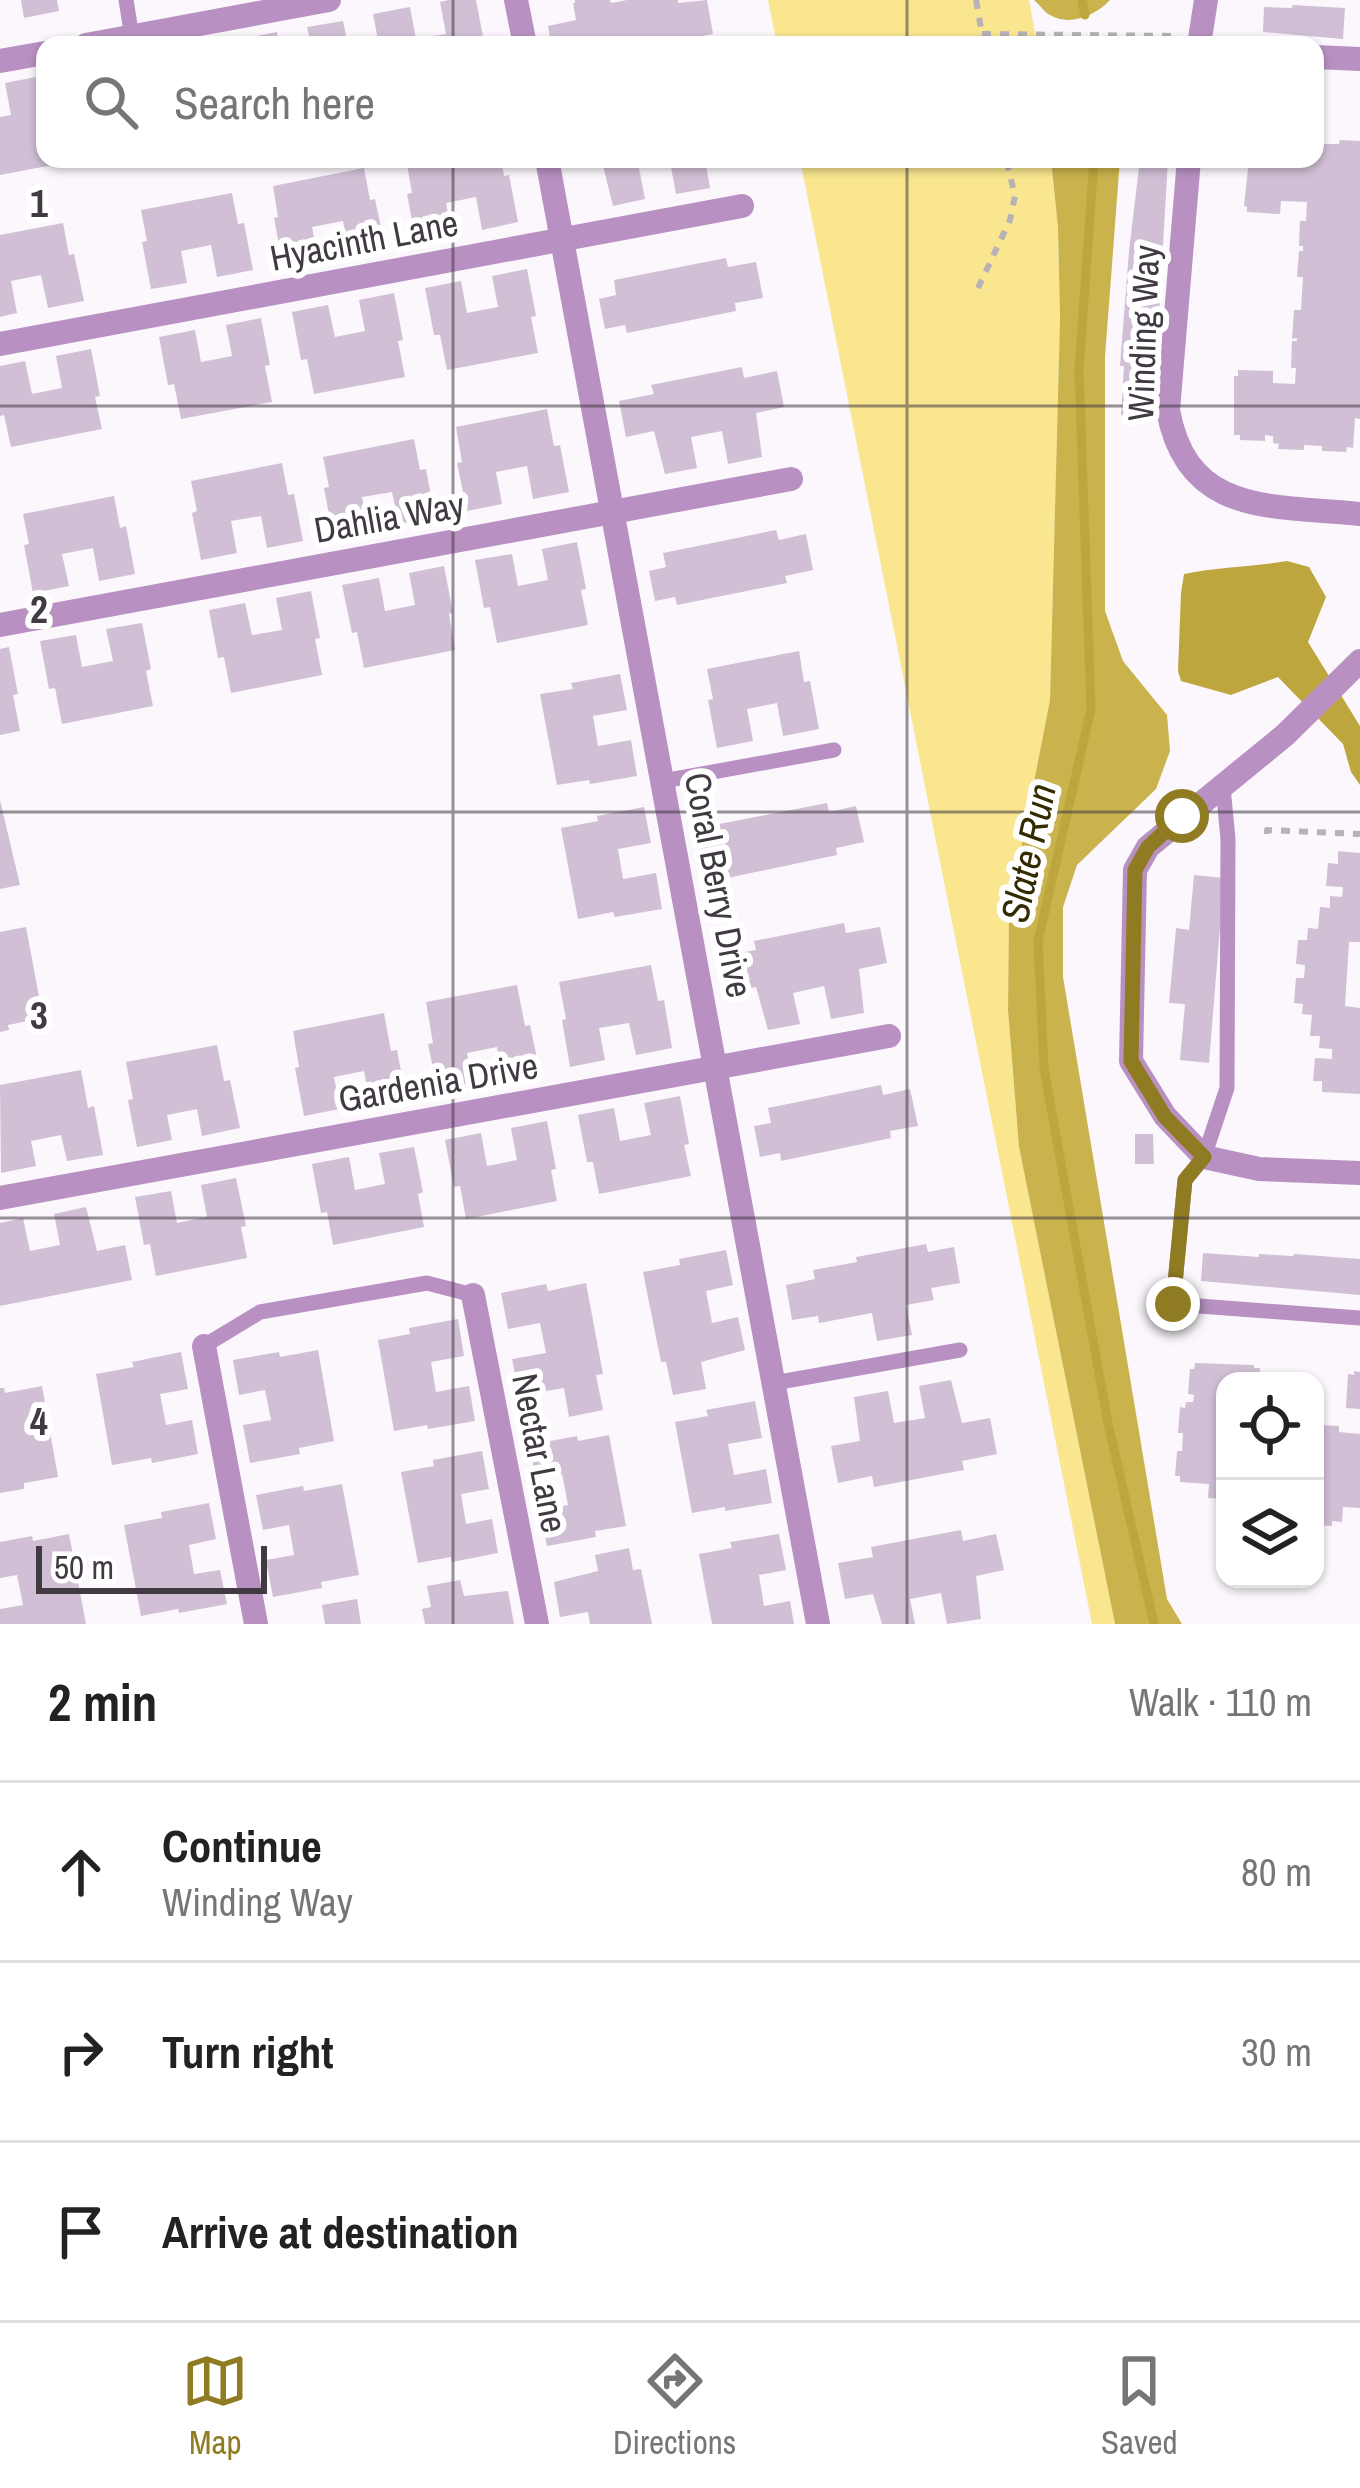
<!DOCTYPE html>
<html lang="en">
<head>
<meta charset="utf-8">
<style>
	:root { --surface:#fff; --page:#f6f6f6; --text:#222; --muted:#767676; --line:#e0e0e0; --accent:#8f7c22 }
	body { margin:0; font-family:"Archivo Narrow",sans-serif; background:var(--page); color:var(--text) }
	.controls { position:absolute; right:36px; bottom:36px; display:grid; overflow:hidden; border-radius:24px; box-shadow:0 3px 9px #0004 }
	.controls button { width:108px; height:108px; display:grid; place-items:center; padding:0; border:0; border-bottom:3px solid var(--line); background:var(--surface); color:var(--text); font:60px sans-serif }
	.scale { position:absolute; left:36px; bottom:30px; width:231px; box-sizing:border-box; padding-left:12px; border:6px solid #413a43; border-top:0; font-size:33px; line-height:42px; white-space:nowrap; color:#413a43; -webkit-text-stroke:9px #fff; paint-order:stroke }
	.stop { position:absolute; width:36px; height:36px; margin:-27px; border:9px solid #8f7c22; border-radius:50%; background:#fff }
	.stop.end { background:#8f7c22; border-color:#fff; box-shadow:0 3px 12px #0008 }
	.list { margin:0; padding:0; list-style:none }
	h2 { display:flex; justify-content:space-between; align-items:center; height:156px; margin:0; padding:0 48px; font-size:51px }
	h2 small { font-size:39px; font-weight:400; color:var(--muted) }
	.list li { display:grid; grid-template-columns:78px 1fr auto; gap:36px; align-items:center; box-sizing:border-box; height:180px; padding:0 48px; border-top:3px solid var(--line) }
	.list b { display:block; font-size:45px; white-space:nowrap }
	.list p { margin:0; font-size:39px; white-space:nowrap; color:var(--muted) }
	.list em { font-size:39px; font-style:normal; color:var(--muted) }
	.icon { flex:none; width:66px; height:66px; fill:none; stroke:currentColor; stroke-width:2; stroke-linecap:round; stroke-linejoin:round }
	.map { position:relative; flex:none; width:1360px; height:1624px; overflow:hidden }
	.search { position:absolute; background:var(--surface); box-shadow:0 3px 9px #0004; left:36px; right:36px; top:36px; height:132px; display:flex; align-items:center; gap:30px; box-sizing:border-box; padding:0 42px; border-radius:24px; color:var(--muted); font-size:45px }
	.sheet { height:696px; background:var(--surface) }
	nav { display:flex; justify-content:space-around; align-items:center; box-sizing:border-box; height:168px; border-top:3px solid var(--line); background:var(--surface); font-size:33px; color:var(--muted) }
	nav a { display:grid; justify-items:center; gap:6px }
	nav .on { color:var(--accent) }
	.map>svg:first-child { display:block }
	.green { fill:#f9e68f }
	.forest { fill:#cab34d }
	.water { fill:#bca63d }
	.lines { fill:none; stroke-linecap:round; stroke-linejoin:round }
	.stream { stroke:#bca63d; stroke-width:9 }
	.building { fill:#d1bfd6 }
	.path { stroke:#b7b1b8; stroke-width:6; stroke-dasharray:9 9; stroke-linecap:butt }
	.lane { stroke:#b891c2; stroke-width:15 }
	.street { stroke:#b891c2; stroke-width:24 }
	.route { stroke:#8f7c22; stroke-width:15 }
	.grid { fill:none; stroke:#413a43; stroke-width:3; stroke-opacity:0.55 }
	.labels { text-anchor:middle; stroke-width:12; stroke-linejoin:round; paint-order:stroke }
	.street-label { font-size:36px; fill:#413a43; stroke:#fff }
	.water-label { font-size:39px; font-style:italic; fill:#342b00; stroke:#fff }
	.grid-label { font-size:39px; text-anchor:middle; font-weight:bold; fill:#413a43; stroke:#fff; stroke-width:12; stroke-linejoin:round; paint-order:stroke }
</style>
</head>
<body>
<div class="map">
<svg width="1360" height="1624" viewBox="0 0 1360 1624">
	<rect width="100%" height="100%" fill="#fbf7fc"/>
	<path class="green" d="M768,0H1029L1037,45H777Z
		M800,159H1051L1058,228L1060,318L1050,700L1009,910L1008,1010L1019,1147L1115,1624H1092Z"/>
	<path class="forest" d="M1034,0H1110C1096,15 1070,27 1050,15C1044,12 1040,5 1034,0Z
		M1051,159H1120L1105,357V611L1123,661L1167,715L1170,751L1156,789L1077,865L1063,907V977L1167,1599L1182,1624H1115L1019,1147L1008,1010L1009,910L1050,700L1060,318L1058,228Z"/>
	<path class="water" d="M1287,561L1309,567L1326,597L1308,642L1360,726V785L1351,772L1343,744L1278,677L1231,695L1181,681L1178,671L1181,593L1184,574C1218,567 1253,567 1287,561Z"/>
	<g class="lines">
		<path class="stream" d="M1082,0L1085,15
			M1094,159L1079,370L1091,709L1038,941L1044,1069L1108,1423L1154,1624"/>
	</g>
	<path class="building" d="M21,0H57L59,11L24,18Z
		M449,0H476L484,42L479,43L480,45H379L373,14L410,7L416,39L446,34L440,2Z
		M575,0H610L611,3L627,0H678V3L707,0L713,34L678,40L679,45H551L548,26L576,20L573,3H575Z
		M1292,5L1345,8L1343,39L1263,32L1264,7L1292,8Z
		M343,21L348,45H311L307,27Z
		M277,32L279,45H242L241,39Z
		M41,76L45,98V159H52L53,165L0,175V117L11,115L5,83Z
		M1315,138H1322V144H1339L1340,140L1360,141V419L1355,418L1353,448L1347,447L1346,452L1322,451V446L1304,445V450L1278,449L1279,444L1273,443V436L1265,435V441L1240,440V435H1234V376H1238V370L1273,371V383L1295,384L1296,368H1291L1292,341H1297V338L1292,339L1294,310H1301L1303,277H1297L1299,251H1303V246H1299L1300,221H1306L1307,202L1281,201L1280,214L1247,212V207L1244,206L1249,159H1315Z
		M406,159H501L504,176L509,175L518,222L482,230L476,197L446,203L452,234L416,242L407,194L412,193Z
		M572,159H705L710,188L676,194L670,162L639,168L645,199L613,206L602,162L574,168Z
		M1140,159H1168L1156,366L1152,365L1149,416L1121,415L1124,366H1120L1129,251Z
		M364,168L370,200L375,199L385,246L349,254L343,221L312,227L318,258L283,266L274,218L278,217L273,186Z
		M232,193L238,224L244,223L253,270L217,277L211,245L181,251L187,283L151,289L142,242L147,241L141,210Z
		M63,223L69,255L74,254L84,301L48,308L41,275L11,281L17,313L0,317V235Z
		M726,258L728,267L756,262L763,298L735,303L736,311L627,333L625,325L605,329L599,299L616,295L614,280Z
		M527,269L536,316L531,317L538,353L447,370L440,335H434L425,288L461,281L467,313L498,307L492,276Z
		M394,293L403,340L398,341L405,377L314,394L307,359L301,360L292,312L328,305L335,337L365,331L359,300Z
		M261,318L270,365L265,366L272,402L181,419L174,384L168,385L159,337L195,330L201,362L232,356L226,325Z
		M91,349L100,396L95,397L102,429L11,447L4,415L0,416V366L25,361L32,394L62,388L56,356Z
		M742,367L744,378L777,371L784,407L756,413L762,457L728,464L722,431L691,437L697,468L665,474L654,431L626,437L619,401L654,394L651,385Z
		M547,409L554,446L560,445L569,492L533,499L527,466L496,472L502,504L467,511L457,463L462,462L456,427Z
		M414,439L420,470L426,469L435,517L399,524L392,492L362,497L368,529L333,536L324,488L329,487L323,457Z
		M282,463L288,495L294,494L303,541L267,548L261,516L231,521L237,553L201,560L192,513L197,511L191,481Z
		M114,496L120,528L126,526L135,574L99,581L93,548L62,554L69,586L33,593L24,545L29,544L23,514Z
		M776,530L779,540L806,534L813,570L785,576L787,583L677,605L675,597L655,601L649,571L666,567L663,553Z
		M577,542L586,589L581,590L588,625L497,643L490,607L484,608L475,560L512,554L518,586L548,580L542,549Z
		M444,566L453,613L449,614L455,650L364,668L357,632L352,633L342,585L379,578L385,611L415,605L409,573Z
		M311,591L320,638L315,639L322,675L231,693L224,657L218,658L209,610L245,603L252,635L282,630L276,598Z
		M142,623L151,669L146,671L153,706L62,724L55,688L49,689L40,641L76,635L82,667L113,661L106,629Z
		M9,647L18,694L13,695L20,731L0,735V649Z
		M799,651L804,682L810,681L819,729L783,736L777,703L747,709L753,741L717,748L708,700L713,699L707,669Z
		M620,674L627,710L593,716L598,746L631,740L637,776L590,784L589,780L557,785L540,694L573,689L571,683Z
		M0,800L20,885L0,889Z
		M827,803L829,812L856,806L864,842L836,848L837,855L727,878L726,870L706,874L700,843L717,840L714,825Z
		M644,807L651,843L618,849L623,879L656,873L662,909L615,917L613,912L578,919L561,828L598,821L597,816Z
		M1338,851L1360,853V942H1349L1345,1006L1360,1008V1094L1322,1092V1081H1313L1315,1058L1332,1059V1049L1319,1048L1320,1036H1310L1312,1015L1302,1014L1303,1004L1294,1003L1296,978H1304L1305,965L1296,964L1298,940H1307L1308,928L1318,929L1320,907L1330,908V896L1342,897L1343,887L1326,886L1328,863L1338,864Z
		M1194,875L1224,878L1209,1063L1180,1060L1185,1004L1169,1003L1176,928L1189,930Z
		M844,923L846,933L880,927L887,963L859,969L864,1013L831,1019L824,986L793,993L800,1024L768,1030L756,987L729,992L721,956L756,950L754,941Z
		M26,927L43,1018L8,1025L9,1030L0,1032V932Z
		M651,965L658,1001L664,1000L672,1048L636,1055L629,1023L599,1028L605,1060L570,1067L562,1020L566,1019L559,982Z
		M517,985L525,1026L530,1025L540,1073L503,1080L497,1047L467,1053L473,1085L438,1092L428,1044L433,1043L426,1002Z
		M384,1013L391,1051L397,1050L406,1097L370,1103L364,1071L334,1077L340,1109L304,1116L295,1068L299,1067L293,1031Z
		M217,1045L224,1081L230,1080L240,1128L202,1136L197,1109L167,1115L172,1140L137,1147L128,1100L133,1099L126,1062Z
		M81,1070L88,1108L94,1106L103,1155L67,1161L61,1135L31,1141L36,1166L1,1173L0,1085Z
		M881,1085L883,1095L910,1089L918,1126L890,1131L891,1138L781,1161L780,1153L760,1157L754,1126L771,1123L768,1108Z
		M680,1096L689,1144L684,1145L691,1176L599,1194L593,1162H587L578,1115L614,1108L620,1141L651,1135L644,1103Z
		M547,1121L556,1169L551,1170L557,1201L466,1219L460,1186L454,1187L445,1140L481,1133L487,1166L517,1160L511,1128Z
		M1135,1134H1153L1154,1164H1135Z
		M414,1147L423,1192L418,1194L424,1227L333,1245L327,1212L321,1213L312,1164L349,1157L355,1190L385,1184L379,1153Z
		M236,1178L246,1226L241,1227L247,1258L156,1276L150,1244L144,1245L135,1197L171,1191L177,1223L207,1217L201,1185Z
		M86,1207L97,1251L125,1245L132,1280L0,1306V1223L23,1218L30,1251L60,1245L54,1214Z
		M926,1244L928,1252L954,1247L960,1283L931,1288L934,1300L906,1305L912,1335L877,1341L872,1313L819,1323L818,1316L792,1320L786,1285L815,1279L813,1270L857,1262L856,1257Z
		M726,1250L733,1285L706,1291L712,1323L738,1317L745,1350L701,1362L706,1389L673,1395L666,1362H661L643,1272L680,1265L679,1259Z
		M1203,1253L1259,1257V1254L1293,1256L1294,1254L1360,1259V1295L1201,1281Z
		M586,1283L603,1374L596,1375L603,1410L569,1417L564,1388L546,1391L545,1388L519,1393L512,1359L546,1353L540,1323L508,1329L501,1293L546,1284L548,1291Z
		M458,1319L464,1356L431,1362L436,1392L469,1386L475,1421L428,1429L427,1425L394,1431L378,1340L410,1334L409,1328Z
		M318,1350L334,1441L299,1448L300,1454L250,1463L243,1425L271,1420L265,1390L239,1395L233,1360L279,1352L280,1357Z
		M181,1352L188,1389L160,1394L166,1425L192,1420L198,1454L152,1463L151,1458L112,1465L96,1374L134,1367L132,1362Z
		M1195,1363L1254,1365V1368H1260V1381H1225V1499L1208,1498L1209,1484L1180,1482V1476H1175L1177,1451H1182L1183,1433H1178L1180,1407L1185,1408L1186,1402H1193L1194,1395L1188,1394L1190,1369H1194Z
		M1354,1371L1360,1372V1409L1346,1408L1348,1374L1354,1375Z
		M951,1380L962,1423L990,1418L997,1454L962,1461L964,1470L874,1487L872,1476L838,1483L831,1446L860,1441L854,1397L888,1391L894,1423L925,1418L919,1386Z
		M42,1386L58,1477L24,1483V1489L0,1493V1388H4L5,1393Z
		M755,1401L762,1438L728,1444L734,1475L766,1469L772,1503L725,1511V1507L692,1513L675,1422L708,1416L706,1410Z
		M1315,1425L1339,1426V1432L1360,1434V1508L1343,1507L1342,1522L1332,1521V1526L1315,1525Z
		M609,1435L626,1526L595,1531L596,1537L547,1546L540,1510L568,1505L562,1474L536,1479L529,1445L577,1436L578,1441Z
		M482,1451L489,1489L461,1494L466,1524L492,1519L498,1553L452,1562L451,1557L418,1563L401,1472L434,1466L433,1460Z
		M342,1484L359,1575L321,1582L322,1588L273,1597L266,1560L294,1555L289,1525L263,1530L256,1495L303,1486L304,1491Z
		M209,1503L216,1539L189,1545L194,1574L220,1570L227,1604L179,1613L178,1609L141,1616L124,1525L162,1518L161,1512Z
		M961,1530L963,1541L996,1534L1004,1570L976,1576L981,1619L947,1624L941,1593L910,1599L915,1624H882L873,1594L845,1599L838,1563L873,1557L871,1547Z
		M69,1534L86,1624H0V1609L23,1605L17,1575L0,1578V1542L32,1536L33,1541Z
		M779,1534L786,1570L759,1575L764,1606L790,1601L794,1624H712L699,1554L732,1548L730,1542Z
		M629,1548L633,1570L641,1569L652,1624H590L588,1612L560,1617L554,1582L598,1571L595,1555Z
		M460,1580L464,1596L508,1591L514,1624H425L422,1609L431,1607L427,1586Z
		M357,1599L361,1624H325L322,1605Z"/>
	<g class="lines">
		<path class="path" d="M976,0L984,45
			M982,34L1176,36
			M978,288L1010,220L1015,196L1006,159
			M1267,834V830L1360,834"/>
		<path class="lane" d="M126,0L132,37
			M663,781L834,750
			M1223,787L1228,839L1227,1088L1204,1157L1185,1180L1173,1304L1360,1318
			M204,1346L260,1312L427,1283L473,1295
			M774,1383L960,1350"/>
		<path class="street" d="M516,0L525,45
			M86,45L329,0
			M1199,45L1206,0
			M1315,57L1360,59
			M0,61L45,53
			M547,159L818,1624
			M1189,159L1168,410C1187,517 1274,505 1360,514
			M0,344L742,206
			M0,625L791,479
			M1360,661L1285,735L1148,847L1135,870L1131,1061L1165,1116L1204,1157L1259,1169L1360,1173
			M0,1198L889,1036
			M473,1295L537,1624
			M204,1346L256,1624"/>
	</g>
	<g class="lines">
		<path class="route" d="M1173,1304L1185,1180L1204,1157L1165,1117L1131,1061L1135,870L1148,847L1182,816"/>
	</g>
	<path class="grid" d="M453,0V45M907,0V45M453,159V1624M907,159V1624M0,406H1360M0,812H1360M0,1218H1360"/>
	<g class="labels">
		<g class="street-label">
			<text transform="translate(364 240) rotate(-11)" y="13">Hyacinth Lane</text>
			<text transform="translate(1143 333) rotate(-88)" y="13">Winding Way</text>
			<text transform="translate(389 517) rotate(-10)" y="13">Dahlia Way</text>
			<text transform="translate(719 885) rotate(79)" y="13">Coral Berry Drive</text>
			<text transform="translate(438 1082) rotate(-10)" y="13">Gardenia Drive</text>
			<text transform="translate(540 1453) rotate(79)" y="13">Nectar Lane</text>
		</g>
		<g class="water-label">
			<text transform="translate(1028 853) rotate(-78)" y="14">Slate Run</text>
		</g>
	</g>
	<g class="grid-label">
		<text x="39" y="217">1</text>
		<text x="39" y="623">2</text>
		<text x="39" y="1029">3</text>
		<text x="39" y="1435">4</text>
	</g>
</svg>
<div class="controls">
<button><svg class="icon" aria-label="locate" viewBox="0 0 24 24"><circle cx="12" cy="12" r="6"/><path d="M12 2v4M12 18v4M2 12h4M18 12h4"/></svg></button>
<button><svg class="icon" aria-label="layers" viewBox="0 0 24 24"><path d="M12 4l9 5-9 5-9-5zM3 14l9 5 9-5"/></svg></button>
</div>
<div class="scale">50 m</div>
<div class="stop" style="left:1182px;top:816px"></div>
<div class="stop end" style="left:1173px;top:1304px"></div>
<div class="search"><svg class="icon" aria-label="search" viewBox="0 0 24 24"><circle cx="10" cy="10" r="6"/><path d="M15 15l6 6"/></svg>Search here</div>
</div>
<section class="sheet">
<h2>2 min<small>Walk · 110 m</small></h2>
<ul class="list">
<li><svg class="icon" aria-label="ahead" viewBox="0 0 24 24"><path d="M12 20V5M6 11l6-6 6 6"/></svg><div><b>Continue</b><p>Winding Way</p></div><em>80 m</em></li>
<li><svg class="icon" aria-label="right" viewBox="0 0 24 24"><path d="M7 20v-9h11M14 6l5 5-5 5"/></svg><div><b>Turn right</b></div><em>30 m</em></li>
<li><svg class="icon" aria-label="arrive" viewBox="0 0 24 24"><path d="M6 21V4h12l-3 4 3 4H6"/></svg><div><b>Arrive at destination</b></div></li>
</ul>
</section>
<nav>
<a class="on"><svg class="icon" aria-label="map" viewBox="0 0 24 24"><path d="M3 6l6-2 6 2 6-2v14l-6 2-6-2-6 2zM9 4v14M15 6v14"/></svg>Map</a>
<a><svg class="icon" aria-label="directions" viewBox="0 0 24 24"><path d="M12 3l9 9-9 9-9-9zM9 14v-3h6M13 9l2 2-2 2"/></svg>Directions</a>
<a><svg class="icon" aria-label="saved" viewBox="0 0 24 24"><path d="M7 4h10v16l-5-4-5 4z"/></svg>Saved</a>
</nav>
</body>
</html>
